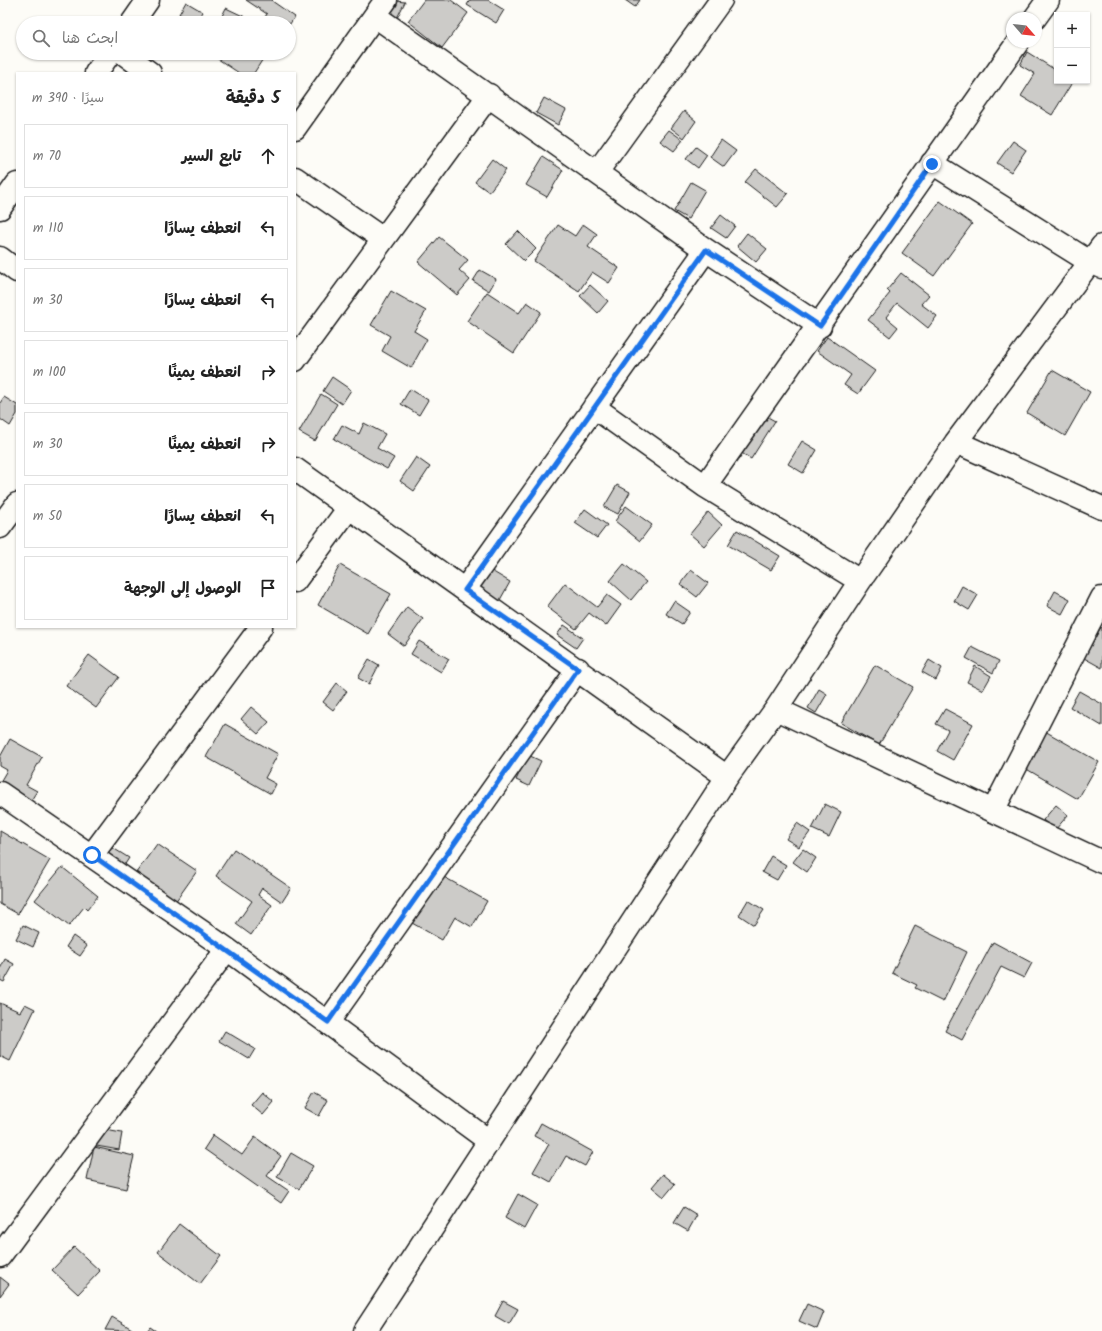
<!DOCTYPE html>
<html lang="ar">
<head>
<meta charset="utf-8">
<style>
	:root { --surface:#fff; --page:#f6f6f6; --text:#222; --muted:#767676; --line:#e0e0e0 }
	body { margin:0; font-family:Kalam,"Playpen Sans Arabic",sans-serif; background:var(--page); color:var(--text); direction:rtl }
	.controls { position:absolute; right:12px; top:12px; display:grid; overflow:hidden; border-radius:0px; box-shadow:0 1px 3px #0004 }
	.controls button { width:36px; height:36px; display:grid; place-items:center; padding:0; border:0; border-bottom:1px solid var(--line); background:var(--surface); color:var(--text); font:20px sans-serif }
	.compass { position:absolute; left:1006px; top:12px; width:36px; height:36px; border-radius:50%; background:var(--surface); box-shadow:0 1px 3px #0004; rotate:118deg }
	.stop { position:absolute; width:12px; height:12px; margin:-9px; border:3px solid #1a73e8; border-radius:50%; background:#fff }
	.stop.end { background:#1a73e8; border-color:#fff; box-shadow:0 1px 4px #0008 }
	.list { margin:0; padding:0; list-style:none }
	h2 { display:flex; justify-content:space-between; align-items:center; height:52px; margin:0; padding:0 16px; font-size:17px }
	h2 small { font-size:13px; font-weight:400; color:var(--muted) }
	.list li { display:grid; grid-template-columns:26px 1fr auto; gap:12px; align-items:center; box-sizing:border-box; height:64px; margin:0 8px 8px; padding:0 8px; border:1px solid var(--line); border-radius:0px }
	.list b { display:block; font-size:15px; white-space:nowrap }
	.list em { font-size:13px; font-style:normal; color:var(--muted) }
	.icon { flex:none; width:22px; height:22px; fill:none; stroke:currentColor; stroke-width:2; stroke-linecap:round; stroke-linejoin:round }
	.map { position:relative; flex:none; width:1102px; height:1331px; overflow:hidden; direction:ltr }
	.search { position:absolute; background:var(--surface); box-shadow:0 1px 3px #0004; left:16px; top:16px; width:280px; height:44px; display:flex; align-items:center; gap:10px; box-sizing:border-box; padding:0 14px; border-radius:22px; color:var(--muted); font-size:15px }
	.panel { position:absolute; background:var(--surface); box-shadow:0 1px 3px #0004; left:16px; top:72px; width:280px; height:556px; border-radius:0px; direction:rtl }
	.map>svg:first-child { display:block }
	.building { fill:#cccbc8; stroke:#1c1c1c }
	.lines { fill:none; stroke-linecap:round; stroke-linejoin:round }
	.street-casing { stroke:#1c1c1c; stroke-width:25 }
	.street { stroke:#fdfcf7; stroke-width:22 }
	.route { stroke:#1a73e8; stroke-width:5 }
</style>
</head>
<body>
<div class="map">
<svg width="1102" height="1331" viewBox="0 0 1102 1331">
	<rect width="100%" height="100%" fill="#fdfcf7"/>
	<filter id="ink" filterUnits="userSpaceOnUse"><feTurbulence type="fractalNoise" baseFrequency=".025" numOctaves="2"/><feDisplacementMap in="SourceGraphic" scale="8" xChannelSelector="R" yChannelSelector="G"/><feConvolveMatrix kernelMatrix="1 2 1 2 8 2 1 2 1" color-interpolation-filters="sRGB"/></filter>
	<g filter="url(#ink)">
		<path class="building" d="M246,0H273L272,1L295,17L289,25V23H261L267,14Z
			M386,0L405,2L392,28Z
			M424,0H451L468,13L442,48L408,21Z
			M470,0H488L504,10L496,23L467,5Z
			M625,0H640L635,7Z
			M186,2L203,12L196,23L179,14Z
			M226,8L245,17L243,23L219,22Z
			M1027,52L1057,71V81H1073L1052,115L1021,96L1035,74L1020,65Z
			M213,53H264L266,54L254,73H239L212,55Z
			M544,98L566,110L558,125L536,113Z
			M684,111L696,121L684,138L671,128Z
			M669,130L683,140L674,151L660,141Z
			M721,140L736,151L724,167L710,157Z
			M1013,141L1026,150L1011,172L997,163Z
			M696,147L707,155L698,168L686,159Z
			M543,157L563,170L547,197L526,185Z
			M492,159L506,170L489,192L475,182Z
			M756,169L788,194L777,207L745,182Z
			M691,182L705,190L688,219L674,211Z
			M940,201L972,224L934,276L902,253Z
			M721,215L735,226L726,238L711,228Z
			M583,224L597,234L588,247L619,268L609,283L592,272L579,291L534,261L558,225L575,236Z
			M518,231L536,249L524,261L506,244Z
			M747,233L767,249L756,262L737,246Z
			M439,237L468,260L459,270L470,280L457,295L418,262Z
			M480,270L496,279L489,291L473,281Z
			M901,273L929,295L921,304L937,316L928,328L897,303L886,317L898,327L890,337L868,320L890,293L887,290Z
			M590,285L608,301L598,313L580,296Z
			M391,291L426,311L414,331L427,339L411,368L382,351L390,336L371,325Z
			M487,292L519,313L527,302L541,312L514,353L467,321Z
			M827,337L875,371L858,394L844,385L851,375L817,351Z
			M1052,370L1090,392L1065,436L1027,413Z
			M332,377L351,390L342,404L323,391Z
			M410,389L428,400L419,415L401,404Z
			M321,394L337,404L315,441L299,432Z
			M4,397L17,405V414L10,426L0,419V403Z
			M764,415L775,421L751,459L740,452Z
			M364,423L385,434L377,448L394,458L387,469L334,439L342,425L359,434Z
			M802,441L817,450L803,473L788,464Z
			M416,457L430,467L414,491L400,481Z
			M617,485L630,492L618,514L604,507Z
			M626,506L652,525L640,541L615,521Z
			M585,509L607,525L597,538L575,523Z
			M708,512L722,525L704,546L690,534Z
			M737,530L780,556L771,570L728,545Z
			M624,564L646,582L631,600L610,581Z
			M340,565L391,594L368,634L318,605Z
			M490,570L510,582L496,607L475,594Z
			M691,570L708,583L697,597L680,584Z
			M565,583L597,607L607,595L621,605L606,626L589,613L576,629L547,607Z
			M962,586L978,595L969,610L954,601Z
			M1055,591L1070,599L1062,614L1047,606Z
			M674,601L690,612L682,624L666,614Z
			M407,607L423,619L404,646L388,634Z
			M564,625L583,638L576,648L557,635Z
			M1101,627L1102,628V668L1084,658Z
			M419,641L449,659L441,672L411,654Z
			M972,647L999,661L993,673L966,658Z
			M89,655L119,677L96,708L66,686Z
			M369,659L379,665L369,684L358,678Z
			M929,660L942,668L936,680L922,672Z
			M875,665L913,687L879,745L841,723Z
			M975,666L991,676L983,690L967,682Z
			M337,683L347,691L333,710L323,702Z
			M819,689L827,694L816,713L808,708Z
			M1079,691L1102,704V726L1070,707Z
			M251,707L269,722L258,734L241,719Z
			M945,709L973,724L953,760L937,751L948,730L936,724Z
			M225,724L278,754L265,778L276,784L271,794L206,757Z
			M1043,730L1099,762L1078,799L1023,767Z
			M10,739L42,757L26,785L37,791L28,805L0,788V782L7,770L0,766V757Z
			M528,755L541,761L529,786L516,780Z
			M825,804L841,812L829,837L812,829Z
			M1056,805L1068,815L1055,830L1043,820Z
			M797,823L810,832L799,847L786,839Z
			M0,831L50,860L18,914L0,904Z
			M100,840L129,858L120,872L91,854Z
			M157,844L197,871L173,905L133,877Z
			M234,849L291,888L282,902L262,888L258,895L272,905L251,935L236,924L252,901L216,876Z
			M803,849L816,858L807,872L793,862Z
			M771,856L786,865L777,880L762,872Z
			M62,867L98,896L87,910L84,907L69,926L35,900Z
			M435,872L487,901L472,927L455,917L442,940L412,923L431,888Z
			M748,900L764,910L754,925L739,915Z
			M23,925L39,933L33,947L16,939Z
			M915,926L967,952L943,1002L915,988L917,985L892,973Z
			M73,936L87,946L80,956L66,947Z
			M993,942L1032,963L1024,978L1001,967L962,1040L945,1031Z
			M5,959L14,964L4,982L0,980V969Z
			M0,1003L20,1012L25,1004L35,1009L10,1061L0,1056Z
			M225,1031L255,1049L249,1059L219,1041Z
			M262,1092L274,1102L263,1115L251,1105Z
			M314,1092L328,1100L319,1116L305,1108Z
			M541,1123L593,1152L585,1166L566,1156L551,1182L533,1172L549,1144L534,1136Z
			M94,1128L122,1133L119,1150L91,1145Z
			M213,1135L242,1155L255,1137L281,1156L267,1176L289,1191L281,1203L204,1149Z
			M94,1147L134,1156L126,1189L87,1180Z
			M291,1153L313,1166L299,1189L277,1177Z
			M663,1174L675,1184L664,1197L652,1187Z
			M518,1194L537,1205L524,1229L505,1218Z
			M684,1207L697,1215L688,1231L674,1223Z
			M179,1224L221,1256L200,1284L158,1252Z
			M74,1247L100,1271L78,1294L52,1270Z
			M0,1277L9,1284L0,1296Z
			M503,1301L518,1309L509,1324L495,1316Z
			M807,1304L824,1312L817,1329L799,1321Z
			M112,1317L132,1329L131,1331L105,1330Z
			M150,1327L156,1331H147Z"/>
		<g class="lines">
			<defs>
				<path id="street" d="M375,16L706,250L820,326
					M1035,18L1048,0
					M132,23L148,0
					M123,53L150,73
					M96,73L110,53
					M295,128L386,0
					M932,163L1090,262L1102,267
					M597,172L721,0
					M295,178L383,239
					M0,208L17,184
					M0,258L17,271
					M295,360L489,95
					M594,407L705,486L860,581
					M956,442L1102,508
					M295,469L727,777
					M705,486L1018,42
					M0,527L17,504
					M295,581L348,509
					M465,589L706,250
					M776,709L1102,862
					M0,793L227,949L489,1141
					M993,811L1102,598
					M92,855L261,627
					M328,1022L578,669
					M0,1256L227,949
					M365,1331L727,777L776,709L860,581L956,442L1102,246"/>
			</defs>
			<use href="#street" class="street-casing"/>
			<use href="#street" class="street"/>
		</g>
	</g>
	<g class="lines" filter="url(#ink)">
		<path class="route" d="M92,855L328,1022L578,669L465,590L706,250L820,326L932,164"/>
	</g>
</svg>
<div class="controls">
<button>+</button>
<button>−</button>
</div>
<svg class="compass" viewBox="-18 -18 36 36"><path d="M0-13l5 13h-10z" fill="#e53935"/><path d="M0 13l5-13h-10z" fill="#767676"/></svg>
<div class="stop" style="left:92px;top:855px"></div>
<div class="stop end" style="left:932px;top:164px"></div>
<div class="search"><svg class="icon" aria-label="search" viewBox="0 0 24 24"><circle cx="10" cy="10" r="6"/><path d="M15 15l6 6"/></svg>ابحث هنا</div>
<section class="panel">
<h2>5 دقيقة<small>سيرًا · 390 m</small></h2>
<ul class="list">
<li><svg class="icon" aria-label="ahead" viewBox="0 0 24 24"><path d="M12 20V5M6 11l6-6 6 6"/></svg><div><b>تابع السير</b></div><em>70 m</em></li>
<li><svg class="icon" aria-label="left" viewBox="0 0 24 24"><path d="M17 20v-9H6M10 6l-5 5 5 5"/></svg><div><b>انعطف يسارًا</b></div><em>110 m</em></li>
<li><svg class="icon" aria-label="left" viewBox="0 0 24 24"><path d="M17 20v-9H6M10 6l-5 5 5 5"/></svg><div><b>انعطف يسارًا</b></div><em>30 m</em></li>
<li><svg class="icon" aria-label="right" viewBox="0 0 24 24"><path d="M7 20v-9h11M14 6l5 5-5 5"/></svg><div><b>انعطف يمينًا</b></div><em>100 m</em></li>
<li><svg class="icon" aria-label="right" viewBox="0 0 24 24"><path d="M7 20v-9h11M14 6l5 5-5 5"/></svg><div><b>انعطف يمينًا</b></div><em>30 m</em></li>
<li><svg class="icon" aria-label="left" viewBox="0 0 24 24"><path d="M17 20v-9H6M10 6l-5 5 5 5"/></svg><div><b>انعطف يسارًا</b></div><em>50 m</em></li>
<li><svg class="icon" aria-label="arrive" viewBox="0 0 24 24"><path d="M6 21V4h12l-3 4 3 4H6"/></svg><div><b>الوصول إلى الوجهة</b></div></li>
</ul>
</section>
</div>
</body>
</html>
